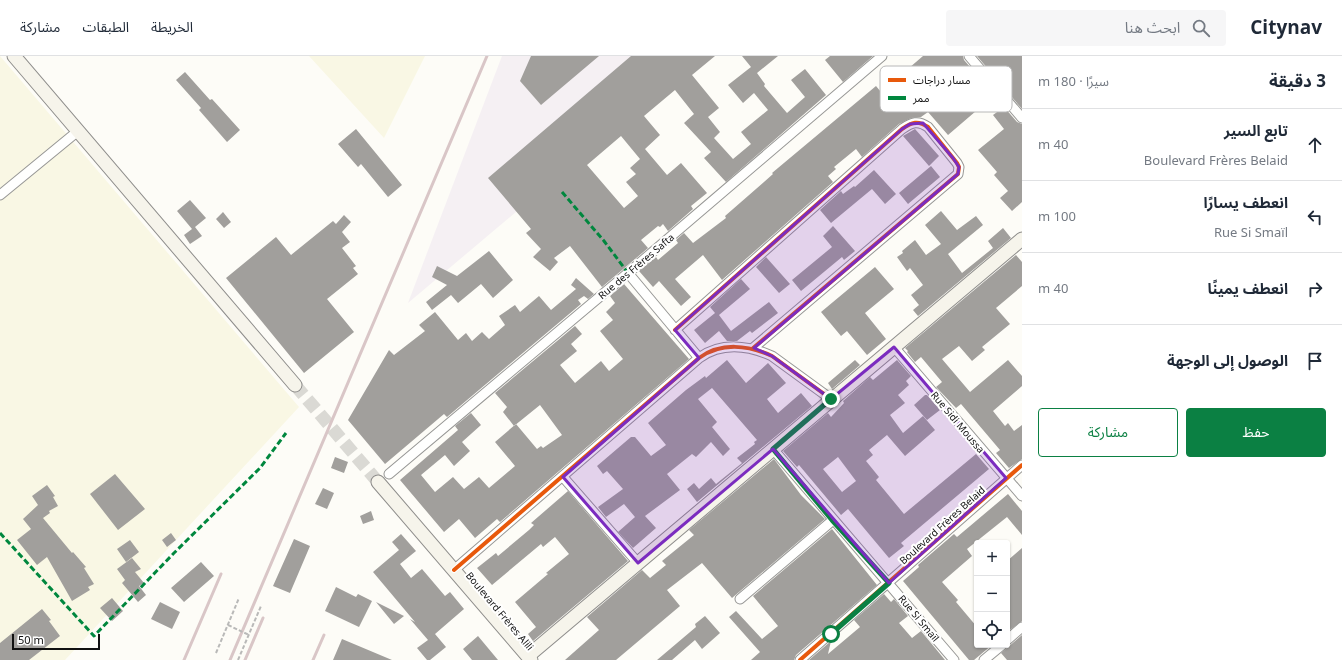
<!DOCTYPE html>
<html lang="ar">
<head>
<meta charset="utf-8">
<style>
	:root { --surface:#fff; --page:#f6f6f7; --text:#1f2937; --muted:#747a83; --line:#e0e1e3; --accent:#0b8043 }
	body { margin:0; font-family:Georgia,"Noto Sans Arabic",serif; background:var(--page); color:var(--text); direction:rtl }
	.controls { position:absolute; right:12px; bottom:12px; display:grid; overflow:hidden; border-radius:4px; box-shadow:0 1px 3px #0004 }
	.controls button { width:36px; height:36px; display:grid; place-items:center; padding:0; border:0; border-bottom:1px solid var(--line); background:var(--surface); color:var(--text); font:20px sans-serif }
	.scale { position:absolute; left:12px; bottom:10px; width:88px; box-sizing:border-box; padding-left:4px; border:2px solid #111; border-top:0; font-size:11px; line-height:14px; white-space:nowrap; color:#111; -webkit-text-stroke:3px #fff; paint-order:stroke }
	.stop { position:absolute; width:12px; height:12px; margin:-9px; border:3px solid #0b8043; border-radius:50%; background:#fff }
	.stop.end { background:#0b8043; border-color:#fff; box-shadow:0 1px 4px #0008 }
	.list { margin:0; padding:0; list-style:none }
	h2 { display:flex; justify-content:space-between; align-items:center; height:52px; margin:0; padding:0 16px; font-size:17px }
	h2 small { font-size:13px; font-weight:400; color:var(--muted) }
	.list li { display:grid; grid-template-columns:26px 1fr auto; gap:12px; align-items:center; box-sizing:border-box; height:72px; padding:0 16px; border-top:1px solid var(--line) }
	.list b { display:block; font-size:15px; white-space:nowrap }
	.list p { margin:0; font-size:13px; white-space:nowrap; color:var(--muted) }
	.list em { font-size:13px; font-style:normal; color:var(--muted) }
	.actions { display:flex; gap:8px; padding:12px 16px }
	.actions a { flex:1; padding:9px 0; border:1px solid var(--accent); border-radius:4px; text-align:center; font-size:14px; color:var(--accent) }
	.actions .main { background:var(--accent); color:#fff }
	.icon { flex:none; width:22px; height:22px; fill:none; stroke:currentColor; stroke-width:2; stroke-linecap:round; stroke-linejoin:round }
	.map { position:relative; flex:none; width:1022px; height:604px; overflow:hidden; direction:ltr }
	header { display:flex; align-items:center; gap:24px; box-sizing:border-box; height:56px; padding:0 20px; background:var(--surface); border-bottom:1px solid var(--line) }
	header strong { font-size:19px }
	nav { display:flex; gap:22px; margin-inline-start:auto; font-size:14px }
	.search { width:280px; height:36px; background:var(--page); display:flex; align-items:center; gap:10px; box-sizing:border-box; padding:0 14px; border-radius:4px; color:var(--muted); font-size:15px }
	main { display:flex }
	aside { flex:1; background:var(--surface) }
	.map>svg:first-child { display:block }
	.industrial { fill:#f5f0f3 }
	.farmland { fill:#f9f7e4 }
	.building { fill:#a19f9c; fill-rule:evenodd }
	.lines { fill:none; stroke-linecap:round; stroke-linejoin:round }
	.secondary-tunnel { stroke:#dad9d4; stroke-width:13; stroke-dasharray:13 6; stroke-linecap:butt }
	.minor-casing { stroke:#979795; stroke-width:11 }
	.secondary-casing { stroke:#8e8d8b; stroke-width:15 }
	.path { stroke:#b9b9b8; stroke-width:2; stroke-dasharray:4 2; stroke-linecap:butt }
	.minor { stroke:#fffffe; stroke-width:9 }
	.secondary { stroke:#f6f4eb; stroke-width:13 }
	.rail { stroke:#d9c6c7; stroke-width:3 }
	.path-bridge { stroke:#b9b9b8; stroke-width:2; stroke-dasharray:4 2; stroke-linecap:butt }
	.quiet { stroke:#00873e; stroke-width:3; stroke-dasharray:6 3; stroke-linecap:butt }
	.cycleway-casing { stroke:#fff; stroke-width:6 }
	.cycleway { stroke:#e8590c; stroke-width:4 }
	.route { stroke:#0b8043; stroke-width:5 }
	.marked { fill:#7b2cbf; fill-opacity:0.2; stroke:#7b2cbf; stroke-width:3; stroke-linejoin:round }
	.labels { text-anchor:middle; stroke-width:4; stroke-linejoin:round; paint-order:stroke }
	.street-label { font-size:10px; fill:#111; stroke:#fff }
	.key { fill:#fff; stroke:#b8b8b8; stroke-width:1 }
	.key-label { font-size:11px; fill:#111 }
</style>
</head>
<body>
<header>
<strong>Citynav</strong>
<div class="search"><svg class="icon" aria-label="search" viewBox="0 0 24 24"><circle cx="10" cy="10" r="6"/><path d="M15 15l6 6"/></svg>ابحث هنا</div>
<nav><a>الخريطة</a><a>الطبقات</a><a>مشاركة</a></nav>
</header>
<main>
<aside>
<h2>3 دقيقة<small>سيرًا · 180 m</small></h2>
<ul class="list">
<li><svg class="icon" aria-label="ahead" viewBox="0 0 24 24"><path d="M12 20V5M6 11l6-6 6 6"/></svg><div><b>تابع السير</b><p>Boulevard Frères Belaid</p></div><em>40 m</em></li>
<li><svg class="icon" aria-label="left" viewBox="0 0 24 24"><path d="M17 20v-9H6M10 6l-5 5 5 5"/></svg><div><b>انعطف يسارًا</b><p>Rue Si Smaïl</p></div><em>100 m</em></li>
<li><svg class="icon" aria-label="right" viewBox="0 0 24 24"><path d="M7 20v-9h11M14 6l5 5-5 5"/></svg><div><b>انعطف يمينًا</b></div><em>40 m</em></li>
<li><svg class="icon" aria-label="arrive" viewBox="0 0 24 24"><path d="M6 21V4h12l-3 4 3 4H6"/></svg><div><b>الوصول إلى الوجهة</b></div></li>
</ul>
<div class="actions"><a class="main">حفظ</a><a>مشاركة</a></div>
</aside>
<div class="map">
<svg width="1022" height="604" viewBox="0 0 1022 604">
	<rect width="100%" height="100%" fill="#fdfcf7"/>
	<path class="industrial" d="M502,0H701L408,247Z"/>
	<path class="farmland" d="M0,0L299,351L65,604H0Z
		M309,0H425L384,82Z"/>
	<path class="building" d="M531,0H599L541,49L520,25Z
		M631,0H715L692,19L719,52L708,61L720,76L714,82L733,103L751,88L741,76L768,54L754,37L743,47L728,29L751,11L742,0H778L757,17L765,28L764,30L787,57L805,41L791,24L805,13L826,39L726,126L704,102L711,96L684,67L694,58L675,34L644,60L660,79L645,93L667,119L681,107L707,137L691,150L693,153L668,175L663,168L660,171L658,170L641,184L648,192L602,231L570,190L554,202L558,206L550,215L533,201L541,193L526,177L531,173L488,122ZM621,80L640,103L630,112L636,118L626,126L638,140L624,152L587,109Z
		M830,0H873L843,26L825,4Z
		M923,0H963L964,4L990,34L979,44L983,49L948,79L928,56L921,61L911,62L899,68L862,101L856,93L834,111L836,113L828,120L833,126L722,224L703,199L675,223L691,241L681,250L659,225L653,231L639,215L656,201L658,204L678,187L676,184L684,177L693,187L726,162L725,160L773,118L772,117L876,30L881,36Z
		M977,0H1022V53Z
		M185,16L210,44L212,43L240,74L227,86L199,54L201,52L176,24Z
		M1004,51L1017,66L1022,68V146L1012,155L1000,142L1008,135L994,119L997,116L978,94L1004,73L993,59Z
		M356,73L402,129L388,141L361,108L358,111L338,88Z
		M915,73L939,100L929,110L903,80Z
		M931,110L940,121L908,148L899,137Z
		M874,114L896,138L885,148L872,133L831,167L820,154L841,135L843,138L854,130L855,131Z
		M190,144L206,162L195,171L202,180L190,188L184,179L192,173L177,155Z
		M941,155L957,174L976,160L983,169L948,198L962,217L993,192L988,185L1003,172L1011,182L918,260L913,254L919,249L911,239L923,229L910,212L907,215L897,201L903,197L902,195L915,184L926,199L941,188L925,169Z
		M223,156L231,166L224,172L216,163Z
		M344,159L351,166L342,176L350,186L342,192L356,210L353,212L358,218L327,243L354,276L304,317L226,222L276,181L291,199L333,165L336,168Z
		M833,170L855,195L844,204L842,201L801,235L792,224L832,191L823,180Z
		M489,195L513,224L493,242L481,228L458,247L451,239L432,254L426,246L447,229L432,221L437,210L457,220Z
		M1016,199L1022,206V230L996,252L1010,268L982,291L985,294L972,305L959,290L942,303L970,336L1008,304L1022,320V330L993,355L1005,370L1008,367L1014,375L1022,369V403L1009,412L996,397L1000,394L961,348L956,352L936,331L942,326L921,301L915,306L907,296L908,295L905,292Z
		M766,201L790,228L779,237L756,211Z
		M875,211L894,233L865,257L886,283L867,299L847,275L841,280L821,256Z
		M576,222L594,238L588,243L584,240L578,244L581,248L447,361L444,358L385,408L348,364L389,294L394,299L425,275L419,269L435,256L458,284L466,277L472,285L482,276L489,283L505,269L499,260L515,249L520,256L539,240L551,254L576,233L571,229Z
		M741,223L750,233L719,259L731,275L769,246L778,257L752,277L750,275L737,285H727L719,275L705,287L694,274L715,257L710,251Z
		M624,228L689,303L500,466L497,463L475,482L459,463L444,476L400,424L458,374L455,370L471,357L481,369L462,386L470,395L454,410L445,399L421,419L435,436L453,421L464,433L479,421L489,432L515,410L495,386L516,368L537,393L541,390L543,392L562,379L540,349L514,370L503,356L507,351L495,337L575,270L582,278L571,288L577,295L560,309L575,327L601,305L609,315L623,303L600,275L613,264L606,256L615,247L610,240Z
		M727,304L746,327L768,307L786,327L767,343L778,357L801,337L812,350L697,446L687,433L694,427L699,433L711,422L716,428L742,407L737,402L755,388L754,386L757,384L712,332L698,343L717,366L712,371L730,393L723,400L711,386L696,401L692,398L667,418L680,434L645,460L656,472L633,492L618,476L635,461L624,448L606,461L598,451L623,433L607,415L603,418L597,410L631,381H635L651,400L666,389L648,367L686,334L705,320L706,322Z
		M855,304L860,309L832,333L828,327Z
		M897,304L911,320L906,325L909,329L898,339L905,347L890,359L903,377L923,360L935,374L905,400L887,379L869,394L873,399L866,405L879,421L876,424L904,458L976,398L989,413L901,487L904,490L889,502L848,453L841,459L799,409L797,411L783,395L828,357L831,361L844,347L843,345L870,321L873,324ZM838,401L856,425L842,436L823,413Z
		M925,339H927L940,354L927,364L914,349Z
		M335,401L348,406L344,417L331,412Z
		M774,403L801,439L825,463L732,542L702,507L667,534L680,550L616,604H565L599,574L587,561L642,514L650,522L666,509L662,505L694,479L689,474Z
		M115,418L145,453L118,474L90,438Z
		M47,429L55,440L53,441L58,450L49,455L50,457L43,462L72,497L73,496L86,511L84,512L94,528L88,531L90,534L72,545L47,501L37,509L17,484L31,473L23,463L38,449L32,440Z
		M323,432L334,437L327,453L315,448Z
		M568,435L628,505L533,585L528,578L536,571L515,546L548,518L546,517L569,498L555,481L543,491L541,488L492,529L477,512L496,497L498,500L529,474L534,469L531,467Z
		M1008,438L1022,455V479L1007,461L967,493L972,500L942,526L958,544L956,546L977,571V589H992L974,604H969L903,525L919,511L918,509L954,478L957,481Z
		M371,455L374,464L363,468L360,460Z
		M832,473L877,529L796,599L794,604H751L760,596L729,561L736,555L762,583L778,570L753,540Z
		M171,477L176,484L167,491L162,484Z
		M401,478L416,495L400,508L411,522L422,513L445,540L450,536L464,553L435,578L446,591L430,604H427L417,592L428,584L410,563L415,566L373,516L399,494L392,486Z
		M294,483L310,490L290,537L273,530Z
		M130,484L139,496L126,506L117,493Z
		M1022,492V565L1007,576V505Z
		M132,502L141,513L135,516L144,527L139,530L146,539L138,546L122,527L125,524L117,513Z
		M201,506L214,520L184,546L171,532Z
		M336,531L356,541L358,538L372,545L359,571L325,555Z
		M884,538L891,546L894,543L908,560L899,567L912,582L921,575L945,604H809L831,585L828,598L860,571L854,564Z
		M112,542L123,555L112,565L100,552Z
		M160,546L180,556L172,573L151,563Z
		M376,546L404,560L394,568Z
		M42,553L51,564L49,565L60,580L29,604H0V587Z
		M705,560L720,577L702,593L695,584L672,604H657L696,571L695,568Z
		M1022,579V604H1007L1001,597Z
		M478,580L498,604H472L463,593Z
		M342,583L392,604H333Z"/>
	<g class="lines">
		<path class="secondary-tunnel" d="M295,329L378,426"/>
		<defs>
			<path id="minor" d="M969,0L1022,62
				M0,139L78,75
				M628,217L699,302
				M675,274L902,73C912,66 918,64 928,71L957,107L959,111L958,118L752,293
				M894,291L1022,440
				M773,393L954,604
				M389,418L628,217L882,0
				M563,421L638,507
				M454,514L699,302C721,286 748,289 772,300L831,343
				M740,543L833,464
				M1007,584L1022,571
				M800,604L1022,409
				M984,604L1002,589"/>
			<path id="secondary" d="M14,0L295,329
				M378,426L531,604
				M528,600L1022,183"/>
		</defs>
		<use href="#minor" class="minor-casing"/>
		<use href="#secondary" class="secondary-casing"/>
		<path class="path" d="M216,597L239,542
			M238,604L261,550"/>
		<use href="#minor" class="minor"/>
		<use href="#secondary" class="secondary"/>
		<path class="rail" d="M184,604L221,518
			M230,604L487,0
			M245,604L263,562
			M313,604L324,579"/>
		<path class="path-bridge" d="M228,569L249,579"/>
		<path class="quiet" d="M562,136L604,185L628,217
			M0,477L94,580L174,497L260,412L286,377"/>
		<defs>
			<path id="cycleway" d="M675,274L902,73C912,66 918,64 928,71L957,107L959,111L958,118L752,293
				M454,514L699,302C721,286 748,289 772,300L831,343
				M800,604L1022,409"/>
		</defs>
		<use href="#cycleway" class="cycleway-casing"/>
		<use href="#cycleway" class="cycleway"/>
	</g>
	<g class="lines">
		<path class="route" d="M831,343L773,393L832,464L889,527L831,578"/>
	</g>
	<path class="marked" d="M923,67L953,102L959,111L958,118L754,292L772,300L831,343L894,291L1006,422L889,527L773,393L638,507L563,421L699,302L675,274L902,73L910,68Z"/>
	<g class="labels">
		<g class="street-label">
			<text transform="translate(636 210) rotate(-40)" y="4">Rue des Frères Safta</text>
			<text transform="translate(958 366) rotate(50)" y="4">Rue Sidi Moussa</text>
			<text transform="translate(942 469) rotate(-42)" y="4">Boulevard Frères Belaid</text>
			<text transform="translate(500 555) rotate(50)" y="4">Boulevard Frères Alili</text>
			<text transform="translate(919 562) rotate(50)" y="4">Rue Si Smaïl</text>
		</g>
	</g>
	<rect x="880" y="10" width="132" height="46" rx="6" class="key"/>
	<rect x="888" y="22" width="18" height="4" fill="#e8590c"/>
	<rect x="888" y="40" width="18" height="4" fill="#00873e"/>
	<g class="key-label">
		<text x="913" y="28">مسار دراجات</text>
		<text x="913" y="46">ممر</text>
	</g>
</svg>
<div class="controls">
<button>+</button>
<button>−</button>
<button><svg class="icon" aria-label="locate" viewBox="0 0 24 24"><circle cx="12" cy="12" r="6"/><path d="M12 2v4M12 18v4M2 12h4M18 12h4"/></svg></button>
</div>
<div class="scale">50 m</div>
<div class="stop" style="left:831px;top:578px"></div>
<div class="stop end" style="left:831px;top:343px"></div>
</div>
</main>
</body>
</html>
